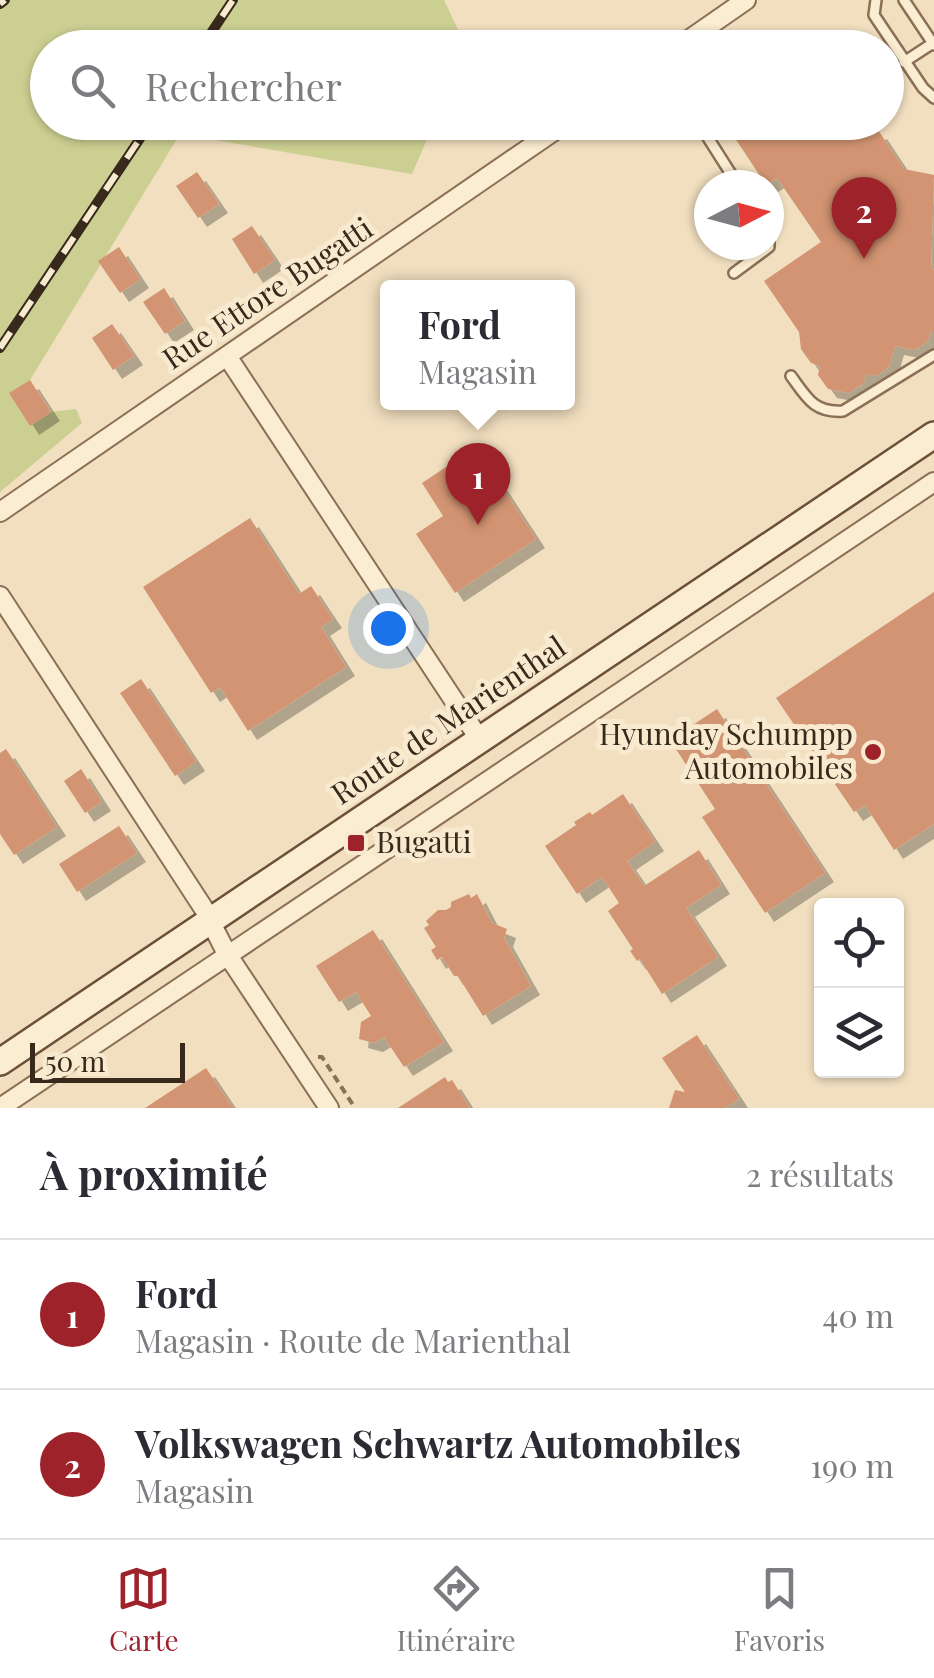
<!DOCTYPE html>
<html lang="fr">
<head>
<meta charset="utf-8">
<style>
	:root { --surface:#fff; --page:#f7f7f7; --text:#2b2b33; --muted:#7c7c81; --line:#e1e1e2; --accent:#9e222a }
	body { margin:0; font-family:"Playfair Display",serif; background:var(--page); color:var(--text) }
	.controls { position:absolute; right:30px; bottom:30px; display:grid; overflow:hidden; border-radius:10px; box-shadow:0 2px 8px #0004 }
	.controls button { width:90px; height:90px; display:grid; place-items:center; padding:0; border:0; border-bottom:2px solid var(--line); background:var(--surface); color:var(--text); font:50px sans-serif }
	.compass { position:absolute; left:694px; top:170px; width:90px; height:90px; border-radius:50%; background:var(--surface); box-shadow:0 2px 8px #0004; rotate:84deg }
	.scale { position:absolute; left:30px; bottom:25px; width:155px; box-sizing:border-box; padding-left:10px; border:5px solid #39281c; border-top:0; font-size:28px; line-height:35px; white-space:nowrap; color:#39281c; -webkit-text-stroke:8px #f8eacf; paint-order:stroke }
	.you { position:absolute; left:388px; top:628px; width:35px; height:35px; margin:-25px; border:8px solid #fff; border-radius:50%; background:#1a73e8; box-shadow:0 0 0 15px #1a73e833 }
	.badge { display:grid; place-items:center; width:65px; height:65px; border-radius:50%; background:var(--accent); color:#fff; font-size:32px; font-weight:700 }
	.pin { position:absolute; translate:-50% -82px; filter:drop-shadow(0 2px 5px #0008) }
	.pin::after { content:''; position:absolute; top:52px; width:35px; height:30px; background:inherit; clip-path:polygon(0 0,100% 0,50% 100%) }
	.popup { position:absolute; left:380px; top:280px; width:195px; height:130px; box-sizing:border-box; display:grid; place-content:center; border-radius:10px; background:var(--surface); filter:drop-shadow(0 2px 8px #0005); font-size:32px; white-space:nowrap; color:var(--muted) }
	.popup b { font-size:38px; color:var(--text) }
	.popup::after { content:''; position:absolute; left:50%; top:100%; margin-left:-20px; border:20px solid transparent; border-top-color:var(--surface) }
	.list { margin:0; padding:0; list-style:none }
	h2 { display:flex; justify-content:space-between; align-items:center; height:130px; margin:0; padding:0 40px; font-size:42px }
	h2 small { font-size:32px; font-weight:400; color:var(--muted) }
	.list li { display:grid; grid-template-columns:65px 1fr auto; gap:30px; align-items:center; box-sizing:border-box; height:150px; padding:0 40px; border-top:2px solid var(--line) }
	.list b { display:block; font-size:38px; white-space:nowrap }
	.list p { margin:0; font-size:32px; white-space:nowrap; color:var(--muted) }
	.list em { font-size:32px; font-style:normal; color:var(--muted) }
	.icon { flex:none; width:55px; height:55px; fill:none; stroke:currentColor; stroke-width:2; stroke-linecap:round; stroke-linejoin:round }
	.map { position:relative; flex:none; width:934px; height:1108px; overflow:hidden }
	.search { position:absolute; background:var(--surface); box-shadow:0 2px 8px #0004; left:30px; right:30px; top:30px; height:110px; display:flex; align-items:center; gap:25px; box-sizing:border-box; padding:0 35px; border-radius:55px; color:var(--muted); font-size:38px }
	.sheet { height:430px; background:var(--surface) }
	nav { display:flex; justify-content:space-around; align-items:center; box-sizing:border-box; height:140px; border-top:2px solid var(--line); background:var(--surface); font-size:28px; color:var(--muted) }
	nav a { display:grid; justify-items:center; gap:5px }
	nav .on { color:var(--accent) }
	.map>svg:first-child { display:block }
	.green { fill:#cccf92 }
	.building { fill:#d29472; filter:url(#shadow) }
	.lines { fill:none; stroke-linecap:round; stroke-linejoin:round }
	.lane-casing { stroke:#8b6f56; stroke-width:14 }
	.street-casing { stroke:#8b6f56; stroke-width:22 }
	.secondary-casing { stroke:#6c5039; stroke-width:30 }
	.path { stroke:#8b6f56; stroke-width:4; stroke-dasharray:8 5; stroke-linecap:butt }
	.lane { stroke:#fbedd2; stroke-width:9 }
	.street { stroke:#fbedd2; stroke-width:18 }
	.secondary { stroke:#fbedd2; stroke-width:25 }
	.rail-casing { stroke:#39281c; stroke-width:10 }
	.rail { stroke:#f8eacf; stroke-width:6; stroke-dasharray:19; stroke-linecap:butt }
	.poi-dot { fill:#9e222a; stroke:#f8eacf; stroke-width:4 }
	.labels { text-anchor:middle; stroke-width:10; stroke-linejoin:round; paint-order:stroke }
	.street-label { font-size:30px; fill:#39281c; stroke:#f8eacf }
	.poi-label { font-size:30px; fill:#39281c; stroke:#f8eacf; text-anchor:end }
</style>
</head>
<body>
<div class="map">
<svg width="934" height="1108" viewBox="0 0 934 1108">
	<defs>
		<filter id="shadow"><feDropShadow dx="9" dy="9" stdDeviation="0" flood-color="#0004"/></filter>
	</defs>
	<rect width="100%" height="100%" fill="#f1dfbf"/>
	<path class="green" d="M0,0H444L466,47L48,48V122L434,123L412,174L180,134L30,380L10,393L30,425L51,412L76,409L82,423L0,492Z"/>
	<path class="building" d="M740,122H835L843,134L856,126L865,138L878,130L904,169L934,175L931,267L934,271V331H931L928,341L915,350L895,346L889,367L876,376L866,374L864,383L849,393L828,389L818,375L820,366L811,363L801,349L799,332L764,281L821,242L777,178L766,185L731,132L742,125Z
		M197,172L219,204L198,218L176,186Z
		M252,226L275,260L254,274L232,239Z
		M119,247L140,279L120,293L98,261Z
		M164,288L185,321L165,334L143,302Z
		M112,324L134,356L113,370L92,338Z
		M30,380L51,412L30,426L9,393Z
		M476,447L536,539L455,593L416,534L443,516L422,483Z
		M250,518L299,594L311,586L333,619L321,627L346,667L248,731L220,687L211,693L143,587Z
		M934,592V824L894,850L865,805L854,812L776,698Z
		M141,679L196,762L175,776L120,693Z
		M717,709L825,873L765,913L702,817L715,809L670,740Z
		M6,749L57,827L14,855L0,834V753Z
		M81,769L102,802L85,813L64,781Z
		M623,794L655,842L627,861L644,886L699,850L721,885L686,908L718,957L662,994L640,959L637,961L630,951L633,949L608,911L619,903L602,877L577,894L545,846L576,825L574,822L590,812L592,815Z
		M119,826L137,853L77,892L59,864Z
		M469,894L471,898L477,894L492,923L507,929L504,938L531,986L483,1016L458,976H454L442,957L437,960L431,950L436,947L424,928L429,925L426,921L438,910H446L451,907V902Z
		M373,930L444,1042L404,1067L384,1037L374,1043L359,1039L361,1022L371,1016L356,992L339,1002L316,966Z
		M697,1035L739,1099L725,1108H669L675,1090L685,1092L662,1058Z
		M206,1068L233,1108H145Z
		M445,1077L448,1082L452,1080L470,1108H398Z"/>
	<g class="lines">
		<defs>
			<path id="lane" d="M876,0L874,15L923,88L934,98
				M904,0L934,45
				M904,62L933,43
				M698,122L738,185
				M734,273L769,247V233
				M791,376C807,398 814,413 843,411L934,355"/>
			<path id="street" d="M677,48L746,0
				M227,356L480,740
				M0,512L567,122
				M0,596L204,909L227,954L329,1108
				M0,1108L934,482"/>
			<path id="secondary" d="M0,1062L934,435"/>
		</defs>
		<use href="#lane" class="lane-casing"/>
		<use href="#street" class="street-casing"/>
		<use href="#secondary" class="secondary-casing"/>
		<path class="path" d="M318,1057H322L355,1108"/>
		<use href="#lane" class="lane"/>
		<use href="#street" class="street"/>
		<use href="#secondary" class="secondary"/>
		<defs>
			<path id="rail" d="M0,4L5,0
				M201,48L233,0
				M0,348L151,122"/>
		</defs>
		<use href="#rail" class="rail-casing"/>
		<use href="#rail" class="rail"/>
	</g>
	<g class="poi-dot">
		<circle cx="873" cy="752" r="10"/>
		<rect x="346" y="833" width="20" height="20" rx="5"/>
	</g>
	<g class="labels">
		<g class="street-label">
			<text transform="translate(268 294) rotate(-34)" y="10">Rue Ettore Bugatti</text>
			<text transform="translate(449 721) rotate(-34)" y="10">Route de Marienthal</text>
		</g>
		<g class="poi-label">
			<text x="853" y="745">Hyunday Schumpp<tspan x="853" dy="34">Automobiles</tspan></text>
			<text x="376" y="853" text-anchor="start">Bugatti</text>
		</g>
	</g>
</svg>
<div class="controls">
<button><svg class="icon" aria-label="locate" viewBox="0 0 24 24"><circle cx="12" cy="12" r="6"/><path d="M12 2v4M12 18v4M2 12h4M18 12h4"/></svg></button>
<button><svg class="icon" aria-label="layers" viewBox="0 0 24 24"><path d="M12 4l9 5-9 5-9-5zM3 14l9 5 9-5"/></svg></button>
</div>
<svg class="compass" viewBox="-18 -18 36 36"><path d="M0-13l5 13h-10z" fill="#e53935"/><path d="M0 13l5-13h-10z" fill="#7c7c81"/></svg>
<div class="scale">50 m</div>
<div class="you"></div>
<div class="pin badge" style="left:478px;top:525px">1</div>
<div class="popup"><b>Ford</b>Magasin</div>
<div class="pin badge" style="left:864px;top:259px">2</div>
<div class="search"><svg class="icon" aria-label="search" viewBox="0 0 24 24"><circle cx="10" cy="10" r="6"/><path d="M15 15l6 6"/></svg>Rechercher</div>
</div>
<section class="sheet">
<h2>À proximité<small>2 résultats</small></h2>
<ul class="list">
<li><span class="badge">1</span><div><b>Ford</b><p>Magasin · Route de Marienthal</p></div><em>40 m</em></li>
<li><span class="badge">2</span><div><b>Volkswagen Schwartz Automobiles</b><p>Magasin</p></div><em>190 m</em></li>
</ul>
</section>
<nav>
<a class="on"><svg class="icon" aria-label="map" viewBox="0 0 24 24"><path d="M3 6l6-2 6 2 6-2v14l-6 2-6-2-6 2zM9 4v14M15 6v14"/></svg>Carte</a>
<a><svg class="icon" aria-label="directions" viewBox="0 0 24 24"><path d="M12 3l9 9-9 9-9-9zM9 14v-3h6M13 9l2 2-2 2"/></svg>Itinéraire</a>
<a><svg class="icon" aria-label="saved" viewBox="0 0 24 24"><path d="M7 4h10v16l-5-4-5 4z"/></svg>Favoris</a>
</nav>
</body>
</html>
